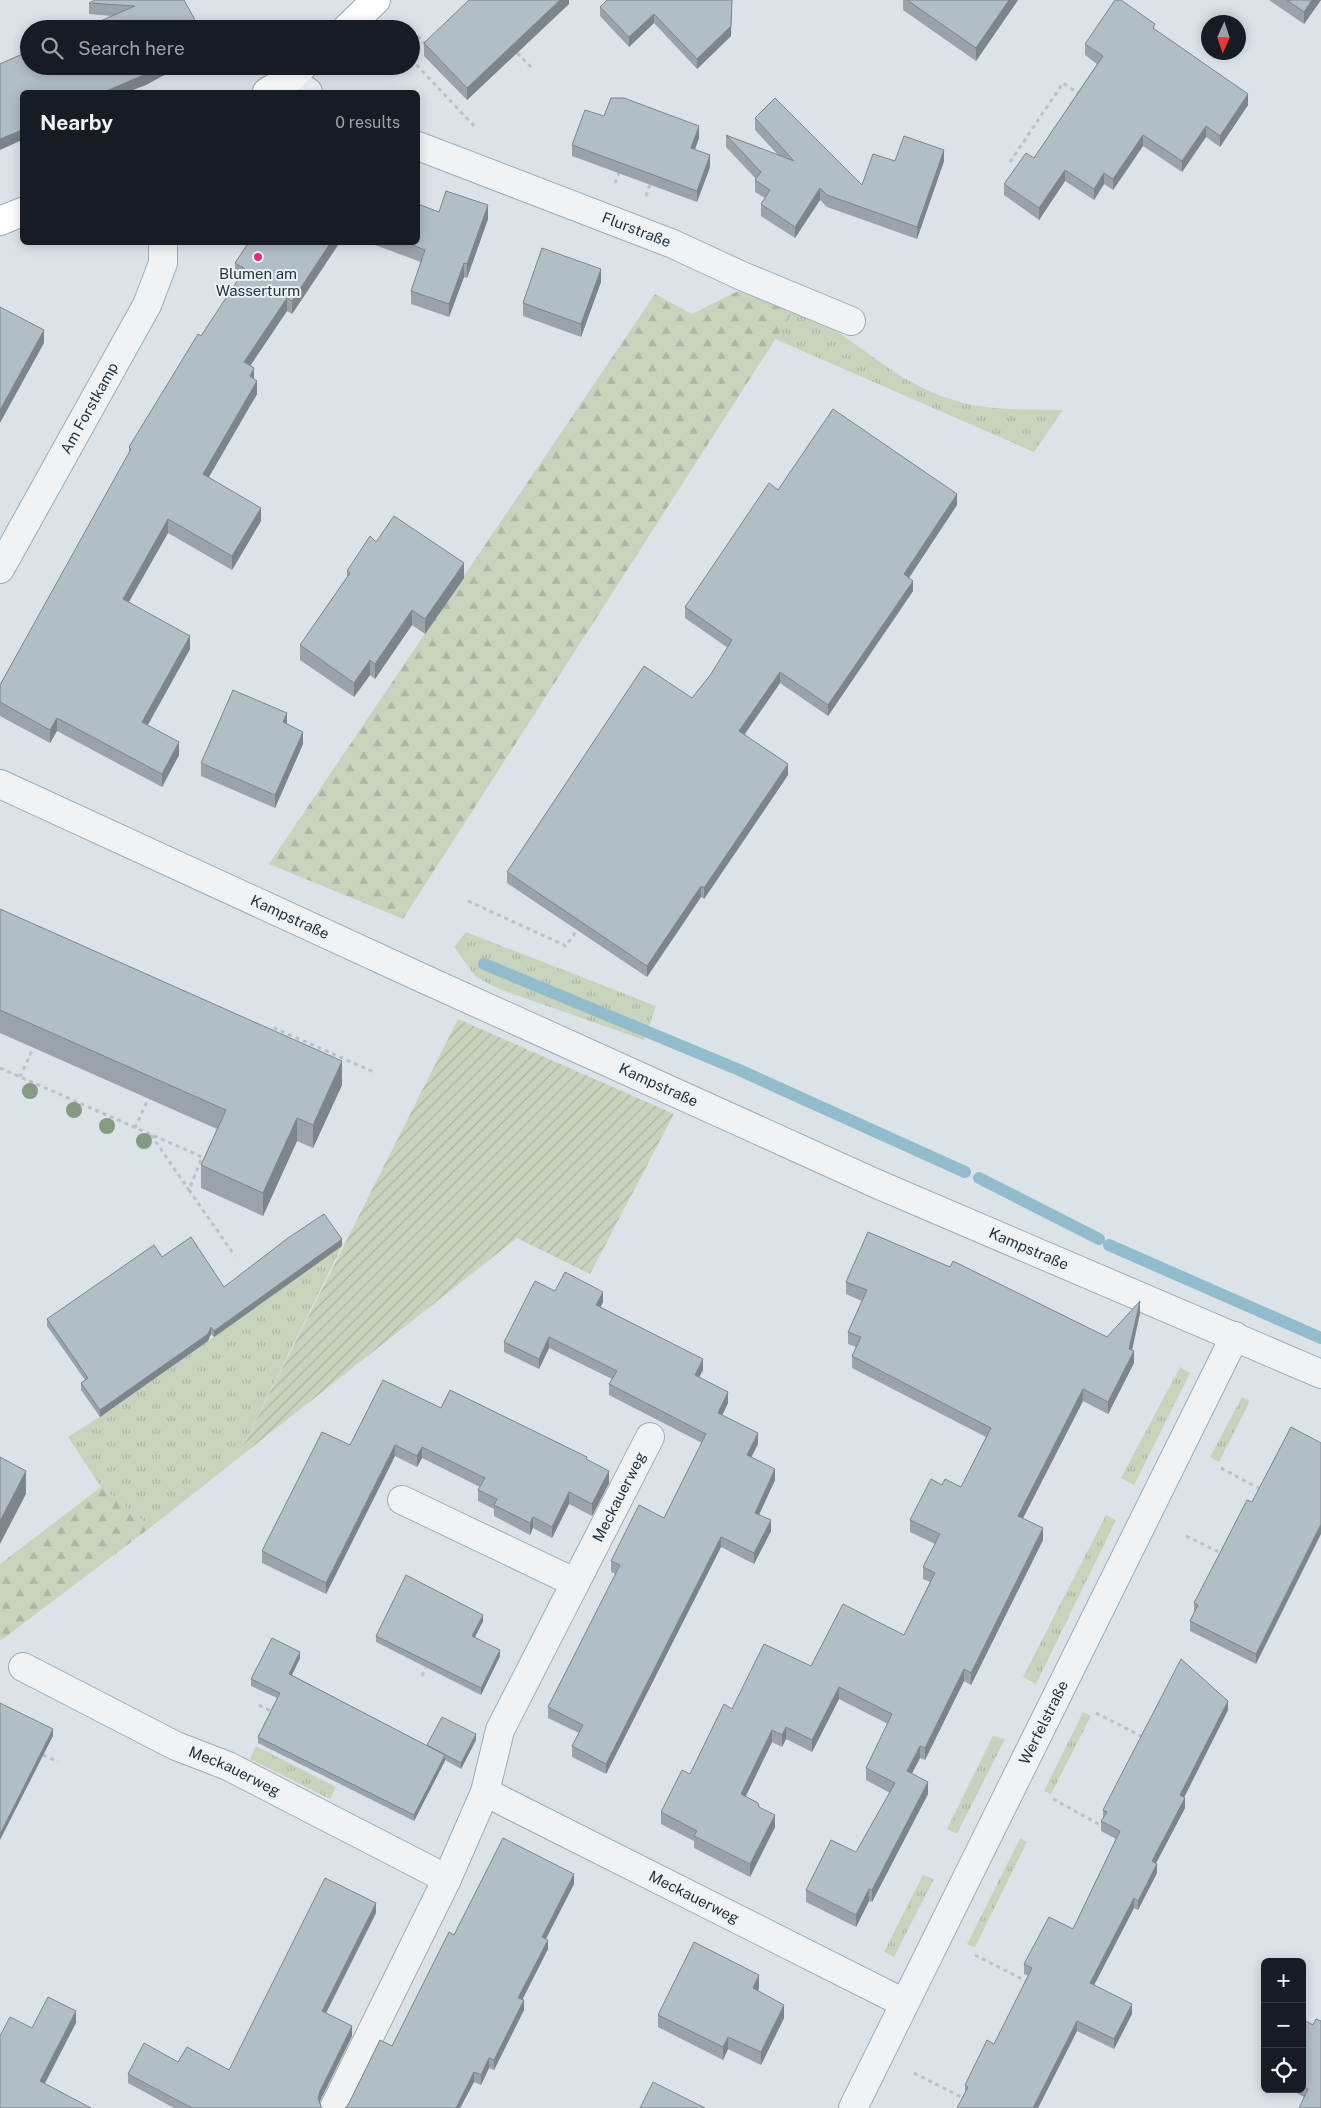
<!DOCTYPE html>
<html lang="en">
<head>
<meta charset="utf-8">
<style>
	:root { --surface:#171b24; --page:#20242c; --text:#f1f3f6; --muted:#9ea1a6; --line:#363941 }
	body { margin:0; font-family:"Public Sans",sans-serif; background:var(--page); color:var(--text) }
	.controls { position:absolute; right:15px; bottom:15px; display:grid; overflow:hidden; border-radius:8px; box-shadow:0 2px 12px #0003 }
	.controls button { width:45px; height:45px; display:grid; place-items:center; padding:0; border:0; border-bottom:1px solid var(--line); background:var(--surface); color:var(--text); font:25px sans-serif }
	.compass { position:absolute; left:1201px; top:15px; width:45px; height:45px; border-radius:50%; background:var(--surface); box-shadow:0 2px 12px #0003; rotate:183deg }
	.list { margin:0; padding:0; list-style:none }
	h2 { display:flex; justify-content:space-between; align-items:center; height:65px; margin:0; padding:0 20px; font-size:21px }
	h2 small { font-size:16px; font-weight:400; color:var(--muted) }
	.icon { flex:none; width:28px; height:28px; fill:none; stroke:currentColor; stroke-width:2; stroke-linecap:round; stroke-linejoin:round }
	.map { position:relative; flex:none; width:1321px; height:2108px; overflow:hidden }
	.search { position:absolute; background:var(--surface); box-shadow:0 2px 12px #0003; left:20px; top:20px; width:400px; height:55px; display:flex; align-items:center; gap:12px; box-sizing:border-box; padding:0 18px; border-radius:28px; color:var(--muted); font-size:19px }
	.panel { position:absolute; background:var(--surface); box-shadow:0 2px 12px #0003; left:20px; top:90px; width:400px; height:155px; border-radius:8px }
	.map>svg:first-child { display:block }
	.grass { fill:url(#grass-tufts) }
	.forest { fill:url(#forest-firs) }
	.garden { fill:url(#garden-furrows) }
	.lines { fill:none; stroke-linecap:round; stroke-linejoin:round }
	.stream { stroke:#92bbcc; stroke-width:12 }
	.minor-casing { stroke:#a1abb2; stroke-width:30 }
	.major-casing { stroke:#9aaab5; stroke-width:30 }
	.path { stroke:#bac1c7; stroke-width:3; stroke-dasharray:4 4; stroke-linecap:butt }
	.minor { stroke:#eff3f6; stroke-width:28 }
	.major { stroke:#fff; stroke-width:28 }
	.tree { fill:#879983 }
	.wall { fill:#99a3a9 }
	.shaded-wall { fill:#7d858a }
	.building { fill:#b2bec5; stroke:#7d858a }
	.poi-dot { fill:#dc3271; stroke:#ebf2f5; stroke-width:2 }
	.labels { text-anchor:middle; stroke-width:4; stroke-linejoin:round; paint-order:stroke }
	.street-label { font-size:15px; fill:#243440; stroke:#ebf2f5 }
	.poi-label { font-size:15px; fill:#243440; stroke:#ebf2f5 }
</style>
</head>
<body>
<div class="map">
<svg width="1321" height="2108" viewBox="0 0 1321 2108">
	<defs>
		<pattern id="grass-tufts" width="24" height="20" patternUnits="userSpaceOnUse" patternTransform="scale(1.25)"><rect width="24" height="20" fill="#c7d3bc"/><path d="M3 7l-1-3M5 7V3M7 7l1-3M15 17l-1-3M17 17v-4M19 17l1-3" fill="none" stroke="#abb6a3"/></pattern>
		<pattern id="forest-firs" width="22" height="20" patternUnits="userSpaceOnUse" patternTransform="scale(1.25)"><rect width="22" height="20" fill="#c7d3bc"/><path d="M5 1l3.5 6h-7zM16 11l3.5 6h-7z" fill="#abb6a3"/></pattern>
		<pattern id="garden-furrows" width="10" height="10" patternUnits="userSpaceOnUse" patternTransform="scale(1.25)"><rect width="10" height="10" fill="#c7d3bc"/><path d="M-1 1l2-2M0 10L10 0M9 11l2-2" fill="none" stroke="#abb6a3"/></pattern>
	</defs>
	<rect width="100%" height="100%" fill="#dce3e8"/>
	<path class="grass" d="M796,307C813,317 832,327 848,339C887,367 916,391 964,403C996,411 1030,409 1063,410L1034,452L775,339Z
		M466,932L656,1006L644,1040L499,989L476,977L454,947Z
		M342,1246L236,1460L151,1527L101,1487L68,1437L115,1407Z
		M1180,1367L1190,1373L1134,1485L1121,1478Z
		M1242,1397L1250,1401L1219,1462L1210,1457Z
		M1106,1515L1116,1520L1036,1684L1023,1677Z
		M1083,1712L1091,1716L1051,1794L1044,1791Z
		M993,1736L1005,1739L957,1834L947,1829Z
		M256,1746L336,1787L330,1799L250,1759Z
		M1020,1838L1027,1842L975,1947L967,1944Z
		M923,1875L934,1879L894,1957L884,1952Z"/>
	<path class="forest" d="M742,289L796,307L403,919L269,864L655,294L692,314Z
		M101,1487L151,1527L0,1641V1564Z"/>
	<path class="garden" d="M458,1019L674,1114L590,1274L517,1238L236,1460Z"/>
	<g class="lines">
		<path class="stream" d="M484,964L737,1069L965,1172
			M979,1178L1099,1239
			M1109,1245L1321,1338"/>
		<defs>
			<g id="minor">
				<path d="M289,79L308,92"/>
				<path id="s1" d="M418,146L673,244L742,276L851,321"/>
				<path id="s2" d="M0,569L147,305L163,263V242"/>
				<path id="s3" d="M0,784L422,978L877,1184L1321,1374"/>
				<path d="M402,1500L574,1582"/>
				<path id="s4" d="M23,1667L176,1746L228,1766L447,1879"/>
				<path id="s5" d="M485,1792L904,2003"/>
				<path id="s6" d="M334,2108L447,1879L485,1792L500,1730L650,1437"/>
				<path id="s7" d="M853,2108L1235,1336"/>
			</g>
			<path id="major" d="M346,29L376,0
				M267,92L289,79L303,66
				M0,221L22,212"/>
		</defs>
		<use href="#minor" class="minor-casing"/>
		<use href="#major" class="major-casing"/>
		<path class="path" d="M412,30L427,46
			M517,53L533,69
			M411,59L474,126
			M1010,162L1063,83L1081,95
			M615,183L619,173
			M646,196L650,184
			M468,901L566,946L577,930
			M270,1033L272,1027L376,1073
			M0,1068L202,1157L189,1190L235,1256
			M20,1077L33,1048
			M135,1128L148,1099
			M151,1135L189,1190
			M1221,1468L1262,1490
			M1186,1536L1221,1553
			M422,1676L426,1668
			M259,1705L273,1712
			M1096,1713L1145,1738
			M43,1755L58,1762
			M1053,1799L1104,1827
			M975,1955L1028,1982
			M914,2073L965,2099"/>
		<use href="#minor" class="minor"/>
		<use href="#major" class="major"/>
	</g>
	<g class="tree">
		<circle cx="30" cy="1091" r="8"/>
		<circle cx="74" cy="1110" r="8"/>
		<circle cx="107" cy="1126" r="8"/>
		<circle cx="144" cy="1141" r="8"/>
	</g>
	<path class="wall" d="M184,0L112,16L89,14V3Z
		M569,0V4L467,100L424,56V43Z
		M607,0L731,36L697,69L654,23L629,47L600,16V7Z
		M903,0H1018L976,61L903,10Z
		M1269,0H1321L1304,24Z
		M1155,30L1248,105L1220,147L1206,137L1182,172L1143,146L1113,190L1104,184L1094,200L1065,181L1039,220L1004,195V184L1034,158L1097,64L1085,55V44Z
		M604,116L699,138L695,150L710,167L697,202L572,156V145Z
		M755,118L862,185L895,161H944L917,239L827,207L820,200L795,238L761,216V204L765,198L755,192V180L756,179L726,147V135L778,155L755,130Z
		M439,212L488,219L467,278L464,277L449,317L411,304V291L421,262L367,242H418Z
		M249,242H340L292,314L287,311L250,366L254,379L257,394L209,477L261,521L232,570L168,533L129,602L190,649L148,725L179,755L162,787L57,731L50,743L0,716V685L129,454V447L239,279L235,277V263Z
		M601,282L581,337L523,316V303Z
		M778,490L957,505L909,578L913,591L828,716L780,683L745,734L788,775L704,899L701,897L647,977L507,883V872L692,698L711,674L728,648L685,618V607Z
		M376,542L464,578L425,634L412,625L375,679L370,675L354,697L300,660V645L347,577V571Z
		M287,724L303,744L275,808L201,776V763Z
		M0,909L342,1085L313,1148L297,1141L263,1216L201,1188V1165L217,1129L0,1033Z
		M342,1246L214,1337L211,1334L208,1341L100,1417L81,1390V1383L85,1380L47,1326V1319L224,1287Z
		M846,1282L1107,1337L1140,1313L1132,1350L1134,1363L1108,1414L1083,1401L1023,1518L1043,1540L971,1685L964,1681L925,1760L920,1758L912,1773L928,1794L872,1902L869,1901L856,1927L806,1902V1890L856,1852L890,1793L866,1780V1768L888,1724L839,1699L812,1752L786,1739L782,1747L772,1742L746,1796L759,1807L775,1827L750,1877L694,1848V1841L661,1824V1812L690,1774L732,1709L811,1666L904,1635L930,1582L923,1579V1567L935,1544L910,1532V1520L942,1485L961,1487L986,1437L852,1368V1356L856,1347L848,1344V1332L862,1301L846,1294Z
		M555,1291L603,1302L600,1307L703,1370L699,1377L728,1403L722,1415L758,1444L751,1457L775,1480L759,1515L771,1531L754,1564L721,1547L606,1774L572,1757V1746L579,1733L548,1718V1707L616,1574L611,1572V1561L664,1518L702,1443L609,1395V1384L612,1379L549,1348L539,1369L504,1352V1342Z
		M441,1408L587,1460L609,1483L592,1516L569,1504L552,1538L533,1528L530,1535L494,1516V1509L478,1501V1490L480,1487L422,1458L417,1467L395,1456L326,1594L262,1563V1551L350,1445Z
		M1291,1427L1256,1664L1190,1631V1621L1194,1613V1603L1252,1502Z
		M483,1621L475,1637L500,1656L481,1695L376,1642V1636Z
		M300,1658L292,1675L427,1746L476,1740L461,1769L445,1760L414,1821L258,1743V1737L277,1698L251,1686V1679Z
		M1228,1710L1184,1798L1185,1808L1156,1863L1157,1873L1138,1910L1134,1908L1094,1985L1132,2014L1114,2049L1077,2031L1038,2108H957L965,2093V2085L994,2044L1029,1976L1024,1974V1964L1073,1929L1116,1839L1101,1831V1821L1103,1819V1810Z
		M574,1884L546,1939L548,1949L522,2000L524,2010L494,2070L489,2068L481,2085L474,2082L460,2108H345L392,2046L454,1935Z
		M376,1913L326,2013L352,2036L320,2101L321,2106L322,2108H174L128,2083V2074L178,2062L229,2070Z
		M759,1988L758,1991L784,2018L761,2065L728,2049L723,2060L658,2027V2015Z
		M1302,2019L1313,2025L1321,2108L1304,2097L1289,2089H1302Z"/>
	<path class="shaded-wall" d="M560,0H569V4L467,100V88Z
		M732,0L731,36L697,69V59Z
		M1009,0H1018L976,61V48Z
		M1312,0H1321L1304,24V12Z
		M654,14V23L629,47V37Z
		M161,66H181L146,85L128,92H104Z
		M1248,94V105L1220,147V136Z
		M699,126V138L691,160V148Z
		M1206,126V137L1182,172V161Z
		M22,130V140L0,150V139Z
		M1143,135V146L1113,190V179Z
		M944,150V161L917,239V227Z
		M710,155V167L697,202V191Z
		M1065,170V181L1039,220V208Z
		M1104,173V184L1094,200V189Z
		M820,188V200L795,238V227Z
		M488,205V219L467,278V264Z
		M331,242H340L292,314V301Z
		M464,263V277L449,317V304Z
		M601,269V282L581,337V324Z
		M287,298V311L244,375V362Z
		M44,330V343L0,423V410Z
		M254,368V382L250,376Z
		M257,381V394L203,487V474Z
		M957,494V505L904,585V574Z
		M261,508V521L232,570V556Z
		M168,519V533L123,612V599Z
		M464,563V578L425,634V619Z
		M913,581V591L828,716V705Z
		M412,610V625L375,679V664Z
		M190,636V649L142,735V722Z
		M370,660V675L354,697V683Z
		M780,672V683L739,742V731Z
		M287,713V726L283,722Z
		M57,718V731L50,743V730Z
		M303,732V744L275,808V795Z
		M179,742V755L162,787V774Z
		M788,764V775L704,899V888Z
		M701,886V897L647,977V966Z
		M342,1061V1085L313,1148V1125Z
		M297,1118V1141L263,1216V1193Z
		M342,1239V1246L214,1337V1331Z
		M603,1292V1302L596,1316V1305Z
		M1140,1301V1313L1130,1359L1134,1351V1363L1108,1414V1402L1129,1349Z
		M211,1327V1334L208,1341L100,1417V1410Z
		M549,1337V1348L539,1369V1359Z
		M703,1359V1370L695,1385V1375Z
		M1083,1389V1401L1018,1528V1516Z
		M728,1392V1403L718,1424V1413Z
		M758,1433V1444L747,1466V1455Z
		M395,1445V1456L326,1594V1583Z
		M422,1447V1458L417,1467V1456Z
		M775,1469V1480L755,1523V1513Z
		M26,1471V1494L0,1544V1521Z
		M609,1471V1483L592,1516V1504Z
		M569,1492V1504L552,1538V1527Z
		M533,1517V1528L530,1535V1523Z
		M771,1520V1531L754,1564V1553Z
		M1321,1524V1534L1256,1664V1654Z
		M1043,1528V1540L971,1685V1673Z
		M721,1537V1547L606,1774V1764Z
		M483,1615V1621L472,1643V1636Z
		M500,1650V1656L481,1695V1688Z
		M300,1652V1658L289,1681V1674Z
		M964,1669V1681L925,1760V1748Z
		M839,1687V1699L812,1752V1740Z
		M1228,1701V1710L1180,1805V1795Z
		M786,1727V1739L782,1747V1735Z
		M53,1729V1736L0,1840V1834Z
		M772,1730V1742L741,1806V1794Z
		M476,1734V1740L461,1769V1763Z
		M920,1746V1758L907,1783V1771Z
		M445,1755V1761L414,1821V1815Z
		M928,1782V1794L872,1902V1890Z
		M1185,1798V1808L1152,1871V1861Z
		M775,1815V1827L750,1877V1864Z
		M1157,1864V1873L1138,1910V1901Z
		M574,1874V1884L542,1946V1937Z
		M869,1889V1901L856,1927V1915Z
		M1134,1898V1908L1090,1993V1983Z
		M376,1903V1913L322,2021V2011Z
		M548,1940V1949L518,2008V1998Z
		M759,1975V1988L753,2001V1988Z
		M524,2000V2010L494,2070V2060Z
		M1132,2004V2014L1114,2049V2039Z
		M784,2005V2018L761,2065V2052Z
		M76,2011V2023L40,2093V2081Z
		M1077,2021V2031L1038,2108H1033Z
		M352,2026V2036L320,2101L318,2108V2099L320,2091Z
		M728,2037V2049L723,2060V2047Z
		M489,2058V2068L481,2085V2075Z
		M474,2072V2082L460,2108H456Z"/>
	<path class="building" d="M95,0H184L200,29H82L135,6L89,3Z
		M469,0H560L467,88L424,43Z
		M607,0H732L731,26L697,59L654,14L629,37L600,7Z
		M907,0H1009L976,48Z
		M1115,0H1121L1155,24L1153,28L1248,94L1220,136L1206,126L1182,161L1143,135L1113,179L1104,173L1094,189L1065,170L1039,208L1004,184L1026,153L1034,158L1103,56L1085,44Z
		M1287,0H1312L1304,12Z
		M29,51V66H161L146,74L104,92H22V130L0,139V64Z
		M611,98H624L699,126L691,148L710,155L697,191L572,145L585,110L604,116Z
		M775,98L862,185L873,154L895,161L904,136L944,150L917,227L827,195L820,188L795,227L761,204L770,190L755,180L761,172L726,135L794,161L755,118Z
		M446,191L488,205L467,264L464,263L449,304L411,291L425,250L405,242H418V204L439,212Z
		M249,242H331L292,301L287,298L244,362L254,368L250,376L257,381L203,474L261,508L232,556L168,519L123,599L190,636L142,722L179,742L162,774L57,718L50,730L0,702V685L131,449L129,447L198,334L201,336L245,269L235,263Z
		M542,248L601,269L581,324L523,303Z
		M0,307L44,330L0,410Z
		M833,409L957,494L904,574L913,581L828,705L780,672L739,731L788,764L704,888L701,886L647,966L507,872L644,666L692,698L711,674L732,640L685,607L769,483L778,490Z
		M394,516L464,563L425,619L412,610L375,664L370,660L354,683L300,645L350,573L347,571L370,536L376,542Z
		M233,690L287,713L283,722L303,732L275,795L201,763Z
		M0,909L342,1061L313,1125L297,1118L263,1193L201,1165L226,1110L0,1010Z
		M324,1214L342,1239L214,1331L211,1327L208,1334L100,1410L81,1383L88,1378L47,1319L154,1245L162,1257L191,1237L224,1287L288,1238Z
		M868,1232L950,1267L953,1261L1107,1337L1140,1301L1129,1349L1134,1351L1108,1402L1083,1389L1018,1516L1043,1528L971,1673L964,1669L925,1748L920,1746L907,1771L928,1782L872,1890L869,1889L856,1915L806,1890L831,1840L856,1852L895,1783L866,1768L892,1714L839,1687L812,1740L786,1727L782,1735L772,1730L741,1794L758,1803L759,1807L775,1815L750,1864L694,1836L697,1831L661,1812L682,1770L690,1774L724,1704L732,1709L764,1644L811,1666L843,1604L904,1635L935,1573L923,1567L940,1534L910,1520L931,1479L942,1485L945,1479L961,1487L991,1428L852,1356L861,1337L848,1332L867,1290L846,1282Z
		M565,1272L603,1292L596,1305L703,1359L695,1375L728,1392L718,1413L758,1433L747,1455L775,1469L755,1513L771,1520L754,1553L721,1537L606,1764L572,1746L583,1725L548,1707L620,1565L611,1561L639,1505L664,1518L706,1434L609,1384L617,1371L549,1337L539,1359L504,1342L535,1281L555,1291Z
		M383,1380L441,1408L450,1390L587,1457L586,1459L609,1471L592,1504L569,1492L552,1527L533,1517L530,1523L494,1505L497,1499L478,1490L485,1478L422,1447L417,1456L395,1445L326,1583L262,1551L322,1432L350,1445Z
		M1291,1427L1321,1443V1524L1256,1654L1190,1621L1198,1605L1194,1603L1224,1545L1247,1500L1252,1502Z
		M0,1457L26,1471L0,1521Z
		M406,1575L483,1615L472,1636L500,1650L481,1688L376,1636Z
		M272,1638L300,1652L289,1674L445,1755L414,1815L258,1737L280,1693L251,1679Z
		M1181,1659L1228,1701L1180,1795L1185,1798L1152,1861L1157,1864L1138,1901L1134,1898L1090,1983L1132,2004L1114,2039L1077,2021L1033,2108H957L968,2087L965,2085L987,2040L994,2044L1032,1968L1024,1964L1049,1917L1073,1929L1120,1831L1101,1821L1107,1812L1103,1810Z
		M0,1703L53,1729L0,1834Z
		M442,1717L476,1734L461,1763L427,1745Z
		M503,1838L574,1874L542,1937L548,1940L518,1998L524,2000L494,2060L489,2058L481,2075L474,2072L456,2108H345L348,2105L380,2040L392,2046L449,1932L454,1935Z
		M325,1878L376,1903L322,2011L352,2026L320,2091L318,2099L321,2106L322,2108H192L128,2074L144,2043L178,2062L187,2047L229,2070Z
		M694,1942L759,1975L753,1988L784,2005L761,2052L728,2037L723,2047L658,2015Z
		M48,1997L76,2011L40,2081L91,2108H0V2036L10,2017L32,2028Z
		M1302,2019L1313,2025L1316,2019L1321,2021V2108H1299L1308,2089L1302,2086Z
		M653,2082L705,2108H640Z"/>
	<circle class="poi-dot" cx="258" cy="257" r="5"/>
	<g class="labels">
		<g class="street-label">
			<text dy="5" stroke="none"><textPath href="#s1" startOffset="234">Flurstraße</textPath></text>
			<text dy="5" stroke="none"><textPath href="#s2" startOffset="184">Am Forstkamp</textPath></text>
			<text dy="5" stroke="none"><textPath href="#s3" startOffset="319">Kampstraße</textPath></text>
			<text dy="5" stroke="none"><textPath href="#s3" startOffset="724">Kampstraße</textPath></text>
			<text dy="5" stroke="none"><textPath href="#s3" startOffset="1129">Kampstraße</textPath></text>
			<text dy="5" stroke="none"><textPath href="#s6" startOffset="676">Meckauerweg</textPath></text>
			<text dy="5" stroke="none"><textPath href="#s7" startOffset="430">Werfelstraße</textPath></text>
			<text dy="5" stroke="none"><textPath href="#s4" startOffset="236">Meckauerweg</textPath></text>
			<text dy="5" stroke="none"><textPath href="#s5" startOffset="234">Meckauerweg</textPath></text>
		</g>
		<g class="poi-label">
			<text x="258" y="279">Blumen am<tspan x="258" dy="17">Wasserturm</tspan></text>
		</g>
	</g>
</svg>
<div class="controls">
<button>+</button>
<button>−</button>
<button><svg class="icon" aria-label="locate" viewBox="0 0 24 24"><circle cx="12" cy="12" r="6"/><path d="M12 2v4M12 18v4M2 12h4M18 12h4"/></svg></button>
</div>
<svg class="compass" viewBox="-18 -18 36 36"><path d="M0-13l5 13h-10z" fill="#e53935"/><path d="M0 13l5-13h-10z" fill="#9ea1a6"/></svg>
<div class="search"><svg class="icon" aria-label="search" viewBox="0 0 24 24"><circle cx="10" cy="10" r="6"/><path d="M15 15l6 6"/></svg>Search here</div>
<section class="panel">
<h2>Nearby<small>0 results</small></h2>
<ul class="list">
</ul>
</section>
</div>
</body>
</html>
